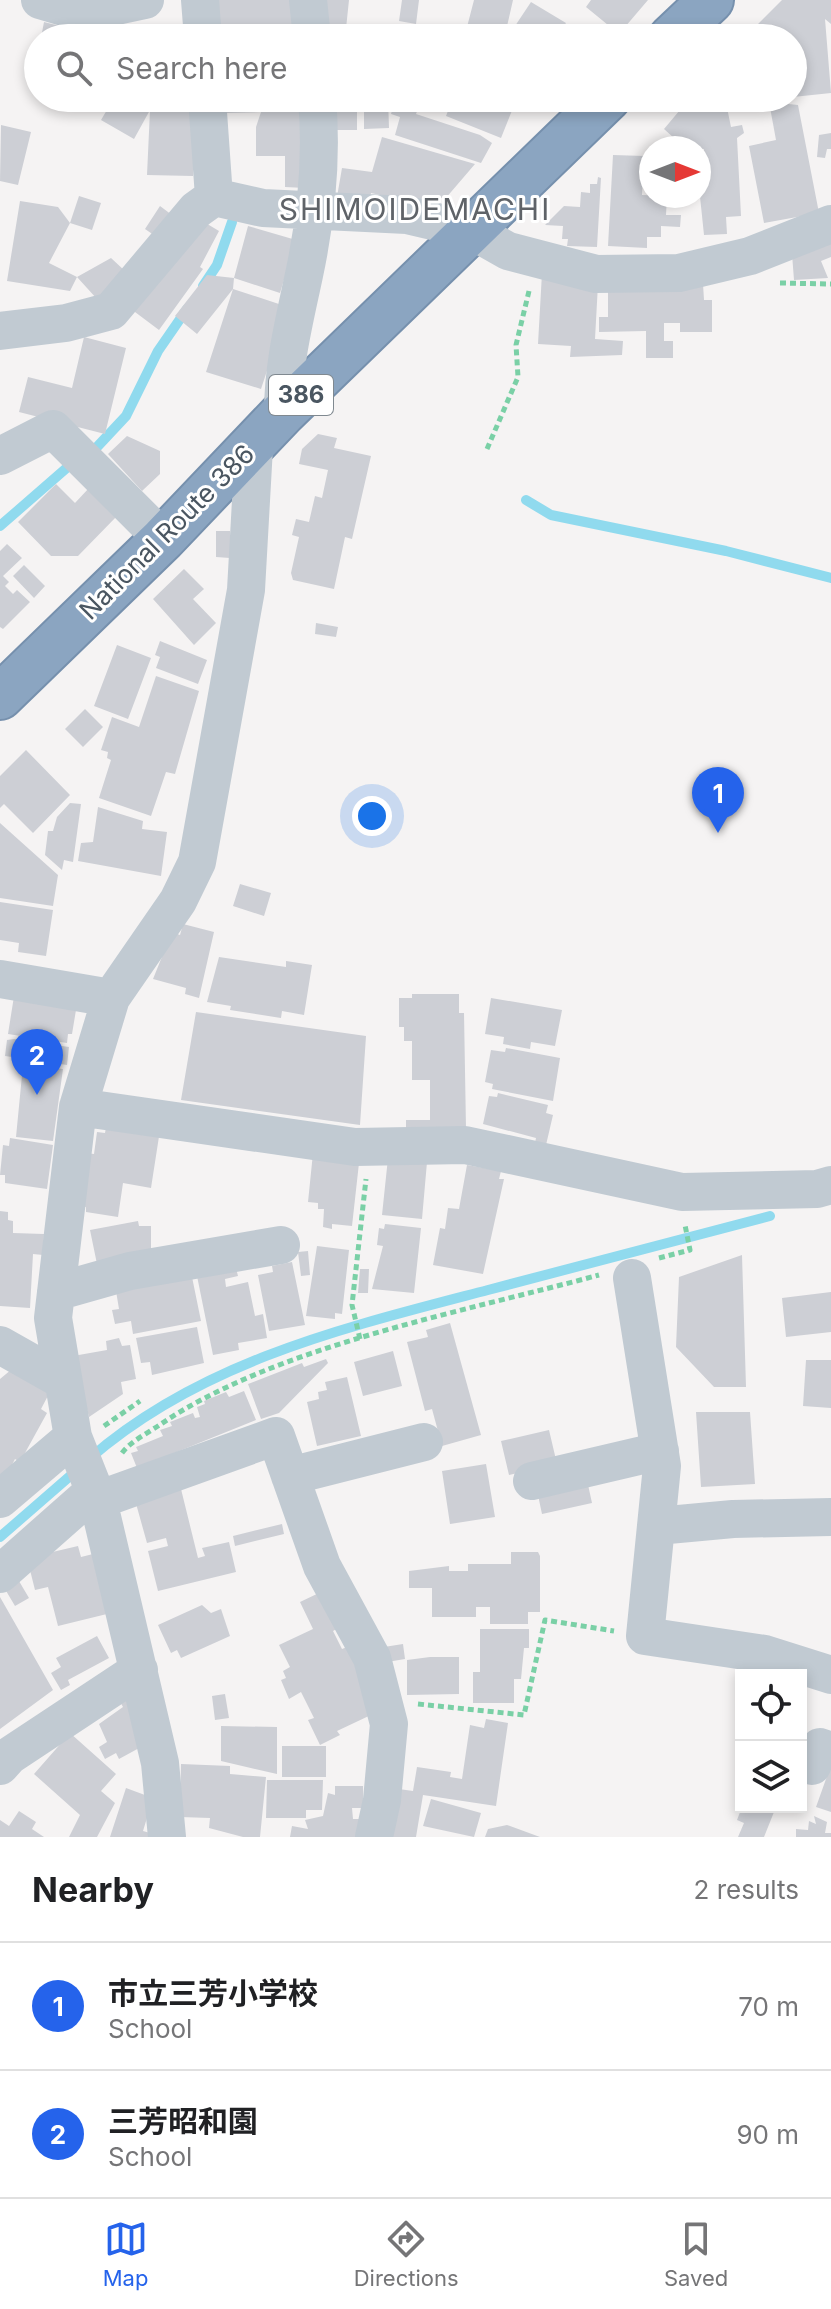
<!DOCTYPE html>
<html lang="en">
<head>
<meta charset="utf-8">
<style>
	:root { --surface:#fff; --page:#f6f6f6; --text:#202124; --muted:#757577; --line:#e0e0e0; --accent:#2563eb }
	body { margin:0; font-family:Inter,"Noto Sans JP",sans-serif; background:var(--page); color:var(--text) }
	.controls { position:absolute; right:24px; bottom:24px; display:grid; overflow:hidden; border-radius:0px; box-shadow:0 4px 12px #0003 }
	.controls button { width:72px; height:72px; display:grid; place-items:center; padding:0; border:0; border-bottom:2px solid var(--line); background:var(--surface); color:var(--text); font:40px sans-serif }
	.compass { position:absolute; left:639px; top:136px; width:72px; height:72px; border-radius:50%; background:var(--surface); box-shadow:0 4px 12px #0003; rotate:90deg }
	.you { position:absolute; left:372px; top:816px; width:28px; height:28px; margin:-20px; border:6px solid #fff; border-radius:50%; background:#1a73e8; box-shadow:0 0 0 12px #1a73e833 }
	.badge { display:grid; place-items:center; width:52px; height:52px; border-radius:50%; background:var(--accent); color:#fff; font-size:26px; font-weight:700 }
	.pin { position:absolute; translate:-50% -66px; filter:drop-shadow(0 2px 4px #0008) }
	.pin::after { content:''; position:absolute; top:42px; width:28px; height:24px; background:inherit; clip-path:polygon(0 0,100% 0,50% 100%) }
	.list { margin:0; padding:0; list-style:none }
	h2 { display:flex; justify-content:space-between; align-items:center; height:104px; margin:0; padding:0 32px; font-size:34px }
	h2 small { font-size:26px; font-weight:400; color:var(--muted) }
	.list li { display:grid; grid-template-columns:52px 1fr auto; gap:24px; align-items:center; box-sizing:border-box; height:128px; padding:0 32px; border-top:2px solid var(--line) }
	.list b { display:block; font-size:30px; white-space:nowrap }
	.list p { margin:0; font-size:26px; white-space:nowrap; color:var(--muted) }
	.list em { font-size:26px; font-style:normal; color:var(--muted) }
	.icon { flex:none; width:44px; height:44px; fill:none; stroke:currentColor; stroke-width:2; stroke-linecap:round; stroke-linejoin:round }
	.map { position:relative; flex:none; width:831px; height:1837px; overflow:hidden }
	.search { position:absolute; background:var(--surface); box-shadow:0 4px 12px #0003; left:24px; right:24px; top:24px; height:88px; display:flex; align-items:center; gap:20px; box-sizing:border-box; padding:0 28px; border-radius:44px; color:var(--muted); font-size:30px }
	.sheet { height:360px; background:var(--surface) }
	nav { display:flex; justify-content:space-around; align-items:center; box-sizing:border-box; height:112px; border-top:2px solid var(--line); background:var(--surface); font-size:22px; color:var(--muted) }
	nav a { display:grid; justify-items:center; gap:4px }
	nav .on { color:var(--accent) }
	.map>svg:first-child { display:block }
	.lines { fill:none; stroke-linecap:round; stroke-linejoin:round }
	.stream { stroke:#90daee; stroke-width:10 }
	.building { fill:#cdcfd5 }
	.highway-casing { stroke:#7690ad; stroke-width:48 }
	.path { stroke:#7ad0a6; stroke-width:5; stroke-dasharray:6 4; stroke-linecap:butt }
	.minor { stroke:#c1cad2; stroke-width:38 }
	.highway { stroke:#8ba5c1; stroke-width:44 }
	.labels { text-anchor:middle; stroke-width:6; stroke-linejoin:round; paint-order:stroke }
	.shield { fill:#fff; stroke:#808990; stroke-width:2 }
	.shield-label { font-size:24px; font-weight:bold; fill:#4a5661 }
	.street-label { font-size:26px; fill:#4a5661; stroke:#fff }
	.quarter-label { font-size:30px; letter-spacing:2px; fill:#5f6368; stroke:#fff }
</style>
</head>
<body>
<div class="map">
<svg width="831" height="1837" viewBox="0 0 831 1837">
	<rect width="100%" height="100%" fill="#f5f3f3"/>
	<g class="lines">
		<path class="stream" d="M203,286L217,265L232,222
			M97,447L126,416L158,351L187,309
			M526,500L551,515L726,551L831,578
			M0,526L70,465
			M89,1459C201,1361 347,1327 488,1290C582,1266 676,1241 770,1216
			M0,1537L77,1470"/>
	</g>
	<path class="building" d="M214,0H293L296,38H217Z
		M324,0H349L345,38H324Z
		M402,0H419L416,24L399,21Z
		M474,0H513L505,35L467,27Z
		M591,0H648L619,34L586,7Z
		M782,0H831V24L825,19L831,93L793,97V38H771L757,25Z
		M531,2L566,23L558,35L563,38H507Z
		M44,22L84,32L85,38H41Z
		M138,32V38H102V33Z
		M114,98H128L150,110L134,139L101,120Z
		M225,98H302L305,188L285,187V156H256V127L261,112L225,113Z
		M332,98H388L389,128L364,129V102L332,106Z
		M396,98L420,104L416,114L480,135L492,143L481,163L395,135L400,117L391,114Z
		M453,98H517L501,138L446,116Z
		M690,98H725L731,127L742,125L744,133L737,138L741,216L726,217L727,234L704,235L699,187V179L705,178L704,149L685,148L664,129Z
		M769,102L798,105L819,213L764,223L749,146L776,140Z
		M150,110L194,112L193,176L147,175Z
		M333,110L357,111V130H332Z
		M1,125L31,132L18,185L0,181Z
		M831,133V149H827L825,158L817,157L819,135Z
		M382,137L475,164L445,199L438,197L435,207L371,193L369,202L337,197L342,168L372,172Z
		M613,155L644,156L642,195L667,196L666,215H681L680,227L661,226V237H647V248L608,246Z
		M598,177L601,178L597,247L567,246L568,239H562L563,226L545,225L564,206L580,207L581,192L590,193V184H597Z
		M79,196L101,203L92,230L70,223Z
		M20,201L58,207L70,223L49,263L77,277L111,258L125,271L97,299L77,277L70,291L7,281Z
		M160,206L176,218L161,240L145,229Z
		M204,222L219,231L200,267L203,269L159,330L131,309Z
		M248,226L296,240L280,293L234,278L233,289L288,307L261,389L206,372L233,289L197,334L175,316L207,275L234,278Z
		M831,238V257L821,261L828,278L794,280L792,254Z
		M542,273L598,284L595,339L623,341L622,355L570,357L571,346L538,344Z
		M703,284L704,300H712V332H680V323H664V341H673V358H646V331L599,332V317H608V286Z
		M84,337L126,348L105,434L19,412L28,377L72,388Z
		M318,434L337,438L334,448L371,456L352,539L345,537L334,589L293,580L291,573L299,537L292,535L296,519L309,522L315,496L322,498L328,470L299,464L302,449Z
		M127,436L160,451V474L142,491L108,454Z
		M56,484L75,503L89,488L117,516L78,556H51L18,522Z
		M216,531H230V558L216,557Z
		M7,544L22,558L3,576L9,582L5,586L13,594L17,590L30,602L3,629L0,627V551Z
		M24,565L45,586L34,598L13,576Z
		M184,569L204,589L193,599L216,623L194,645L153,599Z
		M316,623L338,627L336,637L315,634Z
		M160,641L207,660L198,684L156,668L160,657L155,655Z
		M117,645L151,658L128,719L94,706Z
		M156,676L199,691L175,774L166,772L151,816L99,798L111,760L107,758L108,752L101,750L112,717L139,727Z
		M85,709L103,727L83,747L65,729Z
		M26,750L70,795L33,833L4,804L0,808V776Z
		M70,803L81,804L73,862L64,860L62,870L45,855L48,831H53L57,817Z
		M98,807L143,821L142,829L167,832L161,876L78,861L81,843L93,842Z
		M0,823L58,875L53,906L0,898Z
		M240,884L271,893L264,916L233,906Z
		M0,902L53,910L46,956L18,952L19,943L0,940Z
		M183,924L214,932L199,998L185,994L186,988L153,979L172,932L180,935Z
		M219,957L286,967V961L312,965L304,1015L282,1011L281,1018L230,1010L231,1006L207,1002Z
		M15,990L77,1004L72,1034H68L67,1043L8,1034Z
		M412,994H459V1013H464L466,1128H406V1120H430V1080H412V1041H404V1027H399V998H412Z
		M491,998L562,1010L555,1046L531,1042L530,1049L503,1044L504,1037L485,1034Z
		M196,1012L366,1036L360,1125L181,1100Z
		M14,1039L69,1047L67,1065L5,1056L7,1040Z
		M506,1048L560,1058L553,1101L492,1089L493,1084L485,1082L491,1050L505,1052Z
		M23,1065L63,1069L53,1141L16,1137Z
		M498,1093L548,1105L546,1113L553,1115L546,1145L535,1143L536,1138L483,1124L489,1096L497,1097Z
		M107,1122L160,1130L151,1188L123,1183L118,1217L86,1212V1207L78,1206L86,1153L94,1154L97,1132L105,1133Z
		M10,1138L53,1145L47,1189L5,1183V1175H0L3,1145L9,1146Z
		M313,1153L359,1163L352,1226L332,1224V1229L323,1227L324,1209H318V1203L308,1202Z
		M388,1158L427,1162L422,1219L382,1215Z
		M467,1165L501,1171L499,1179H504L483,1274L433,1265L440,1228L445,1229L448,1208L459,1209Z
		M0,1211L8,1212V1220L13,1221V1233L44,1234L43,1255L33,1254L30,1308L0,1306Z
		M138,1221L139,1226H151V1254L97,1264L90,1230Z
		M385,1224L421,1228L414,1293L372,1289L383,1246L377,1245L379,1228L384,1229Z
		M317,1246L349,1250L342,1314L335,1313V1319L306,1316Z
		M308,1251L310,1275L301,1276L298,1252Z
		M742,1255L746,1387H714L676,1347L679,1277Z
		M292,1262L305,1325L269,1331L258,1275L273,1272L272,1266Z
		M236,1268L238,1276L225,1279L226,1287L248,1282L255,1316L263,1314L267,1338L238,1343L239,1350L213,1355L197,1276Z
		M360,1269H369L368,1293H358Z
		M192,1277L201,1321L133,1334L131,1321L115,1324L112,1310L119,1309L116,1291Z
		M831,1292V1332L786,1337L782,1298Z
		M450,1323L481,1435L442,1446L432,1409L425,1411L407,1342L428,1337L426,1330Z
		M197,1327L204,1363L152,1375L150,1362L141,1363L136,1338Z
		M119,1338L122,1346L130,1345L136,1379L121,1382L123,1394L89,1417L73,1356L107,1350L106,1341Z
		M393,1351L402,1386L363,1396L354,1362Z
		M326,1359L328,1363L279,1413L261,1419L248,1384L302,1363L304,1367Z
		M806,1360H831V1408L803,1406Z
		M12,1369L51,1390L41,1409L47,1413L20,1462L15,1459L4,1480L0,1478V1379Z
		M347,1377L361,1436L317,1446L307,1402L319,1399L318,1392L327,1390L325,1382Z
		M244,1391L256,1420L137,1468L131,1453L138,1451L136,1447L163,1436L160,1430L172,1426L170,1422L193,1413L195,1418L200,1417L197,1407L205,1404L204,1401L226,1392L229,1397Z
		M696,1412H750L755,1484L701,1487Z
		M549,1430L557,1464L509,1475L501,1441Z
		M486,1464L495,1517L450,1524L442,1471Z
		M585,1471L592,1503L542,1514L535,1481Z
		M181,1489L198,1558L205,1556L202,1548L229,1542L236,1572L158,1591L148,1551L168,1546L166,1538L147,1543L135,1500Z
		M282,1524L284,1534L235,1546L233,1536Z
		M78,1546L81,1557L93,1554L111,1613L58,1626L48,1587L35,1590L27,1558Z
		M511,1552H538L540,1556V1612H528V1624H490V1607H476V1617H432V1588H409V1571L449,1566V1571H468V1564H511Z
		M16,1576L29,1598L15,1606L2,1584Z
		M321,1592L338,1628L333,1631L342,1649L347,1647L365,1684L373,1714L337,1731L340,1735L320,1745L308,1720L314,1718L301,1692L289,1699L281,1680L286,1678L283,1671L290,1667L279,1645L313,1629L300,1602Z
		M0,1597L53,1690L0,1729Z
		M202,1605L211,1613L221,1609L230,1636L181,1658L177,1650L171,1653L158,1625Z
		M480,1629H529V1648H524L521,1679H514V1703H473V1672H480Z
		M97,1636L109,1658L68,1680L70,1685L61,1690L51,1673L61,1667L56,1658Z
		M403,1644L405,1659L387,1662L384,1647Z
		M430,1657H459V1694L407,1695V1660Z
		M225,1694L229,1718L215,1720L212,1696Z
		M118,1698H130L141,1747L119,1759L116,1753L105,1759L99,1747L107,1742L99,1724L123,1707Z
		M486,1719L508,1723L496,1806L423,1795L416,1837H385L392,1788L413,1791L417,1767L451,1772L450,1777L462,1779L470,1725L484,1728Z
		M221,1726L277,1727V1774L221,1761Z
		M70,1733L116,1774L101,1791L115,1803L97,1837H69L80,1815L34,1774Z
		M282,1746H326V1777H282Z
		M181,1764L230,1766V1774L266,1777L260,1837H243L209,1828L210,1818L180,1817Z
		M831,1765V1812L816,1807Z
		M267,1780H323L322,1810H306V1818H266Z
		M335,1786H363V1808H352L353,1819H368L361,1837H290L292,1826L308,1829L305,1820L323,1816L328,1793L335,1795Z
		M126,1788L153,1798L143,1831L150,1833L149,1837H110Z
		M431,1799L481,1813L474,1837L423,1826Z
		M742,1807L758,1812L760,1807H776L764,1837H738L744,1823L737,1820Z
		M19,1811L36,1822L32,1829L44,1837H0V1820L9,1826Z
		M814,1816L827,1822L825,1833H831V1837H796V1829L808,1830L809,1821L816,1824Z
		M507,1825L540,1837H485L488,1829Z"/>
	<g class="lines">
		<defs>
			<path id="highway" d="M671,38L711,0
				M0,697L163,539L283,413L608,98"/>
		</defs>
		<use href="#highway" class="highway-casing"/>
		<path class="path" d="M780,283L831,284
			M487,449L518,377L516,345L529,291
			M659,1258L690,1250L685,1225
			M360,1339L352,1305L366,1179
			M104,1426L140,1401
			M122,1453C131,1441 148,1433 161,1424C276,1346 463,1312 599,1275
			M418,1704L524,1715L545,1620L614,1631"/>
		<path class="minor" d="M40,0L84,13L145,0
			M200,0L203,38
			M308,0L312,38
			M207,98L214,197
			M0,331L66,323L111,311L196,210L214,197L263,208L407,215L471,230L508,251L596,274L679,273L750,256L831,224
			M283,413C283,365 294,322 304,275C316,219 322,155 317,98
			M0,456L53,429L163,539
			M0,979L111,998
			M78,1107L355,1147L465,1145L682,1192L817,1189L831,1185
			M632,1278L662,1466L645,1636L765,1654L831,1675
			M56,1292L130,1271L281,1245
			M0,1345L62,1380
			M290,1476L424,1442
			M532,1481L660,1451
			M0,1499L73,1437
			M98,1500L276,1436L322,1566L372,1658L389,1724L382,1800L374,1837
			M657,1526L733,1519L831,1517
			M0,1574L94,1491
			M0,1766L9,1756L139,1670
			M812,1766L820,1747L831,1751
			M167,1837L160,1763L98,1500L73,1437L53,1318L78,1107L111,998L178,901L197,862L246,590L254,447"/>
		<use href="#highway" class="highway"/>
	</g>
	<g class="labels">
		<rect class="shield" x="269" y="375" width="64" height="40" rx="6"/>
		<g class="shield-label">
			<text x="301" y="403">386</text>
		</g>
		<g class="street-label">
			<text transform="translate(167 532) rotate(-45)" y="9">National Route 386</text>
		</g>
		<g class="quarter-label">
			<text x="415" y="220">SHIMOIDEMACHI</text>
		</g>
	</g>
</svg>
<div class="controls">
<button><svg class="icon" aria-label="locate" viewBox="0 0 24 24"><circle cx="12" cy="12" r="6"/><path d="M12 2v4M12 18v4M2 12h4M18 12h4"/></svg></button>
<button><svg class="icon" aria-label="layers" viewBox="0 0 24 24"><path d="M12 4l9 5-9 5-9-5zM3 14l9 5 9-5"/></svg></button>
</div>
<svg class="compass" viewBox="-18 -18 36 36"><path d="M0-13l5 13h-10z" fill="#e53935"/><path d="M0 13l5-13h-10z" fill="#757577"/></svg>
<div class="you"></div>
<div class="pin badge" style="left:718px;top:833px">1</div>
<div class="pin badge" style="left:37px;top:1095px">2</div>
<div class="search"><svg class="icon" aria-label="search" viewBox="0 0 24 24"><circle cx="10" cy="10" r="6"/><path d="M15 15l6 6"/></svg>Search here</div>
</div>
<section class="sheet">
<h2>Nearby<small>2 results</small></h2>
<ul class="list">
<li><span class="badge">1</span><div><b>市立三芳小学校</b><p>School</p></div><em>70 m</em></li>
<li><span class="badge">2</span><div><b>三芳昭和園</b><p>School</p></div><em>90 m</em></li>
</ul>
</section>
<nav>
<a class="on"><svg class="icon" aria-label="map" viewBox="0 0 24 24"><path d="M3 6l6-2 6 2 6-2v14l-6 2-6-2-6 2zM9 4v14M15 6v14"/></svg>Map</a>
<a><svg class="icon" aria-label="directions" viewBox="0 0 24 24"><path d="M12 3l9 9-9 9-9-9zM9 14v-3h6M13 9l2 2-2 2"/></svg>Directions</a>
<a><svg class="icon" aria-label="saved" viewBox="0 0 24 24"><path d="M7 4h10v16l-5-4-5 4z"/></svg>Saved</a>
</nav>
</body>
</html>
